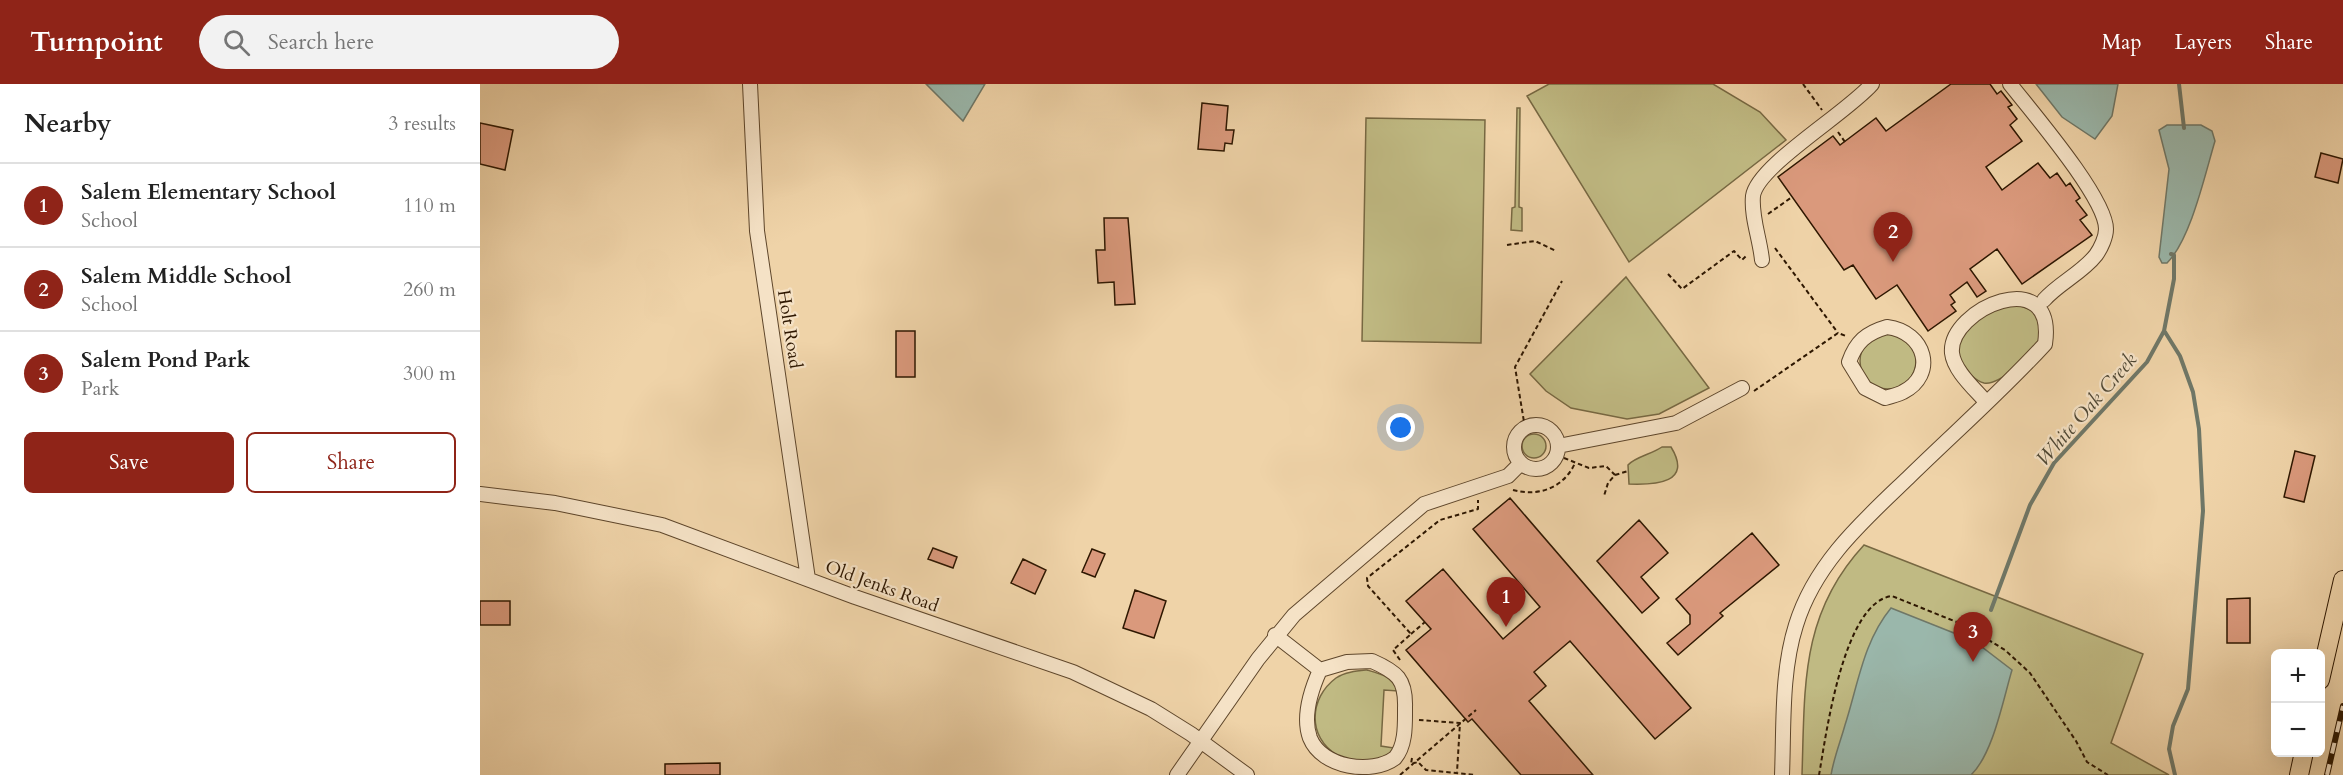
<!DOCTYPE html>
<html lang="en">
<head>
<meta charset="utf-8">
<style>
	:root { --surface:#fff; --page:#f2f2f2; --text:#222; --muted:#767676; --line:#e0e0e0; --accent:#8f2418 }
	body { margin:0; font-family:Cardo,serif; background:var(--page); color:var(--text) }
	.controls { position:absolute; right:18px; bottom:18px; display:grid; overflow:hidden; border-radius:9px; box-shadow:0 6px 24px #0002 }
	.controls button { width:54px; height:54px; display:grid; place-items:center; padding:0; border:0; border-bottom:2px solid var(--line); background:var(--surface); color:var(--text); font:30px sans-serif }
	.you { position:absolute; left:921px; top:344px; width:21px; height:21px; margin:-15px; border:4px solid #fff; border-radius:50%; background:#1a73e8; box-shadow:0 0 0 9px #1a73e833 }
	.badge { display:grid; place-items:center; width:39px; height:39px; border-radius:50%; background:var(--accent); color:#fff; font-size:20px; font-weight:700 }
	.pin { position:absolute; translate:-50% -50px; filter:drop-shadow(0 2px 3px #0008) }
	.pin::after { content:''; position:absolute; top:32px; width:21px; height:18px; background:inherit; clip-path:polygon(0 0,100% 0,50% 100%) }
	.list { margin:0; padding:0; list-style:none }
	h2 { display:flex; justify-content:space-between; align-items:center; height:78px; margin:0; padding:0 24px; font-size:26px }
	h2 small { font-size:20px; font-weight:400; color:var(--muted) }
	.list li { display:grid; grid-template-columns:39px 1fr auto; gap:18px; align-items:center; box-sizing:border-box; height:84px; padding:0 24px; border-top:2px solid var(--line) }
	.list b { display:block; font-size:22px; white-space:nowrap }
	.list p { margin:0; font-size:20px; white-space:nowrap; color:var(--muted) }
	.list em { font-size:20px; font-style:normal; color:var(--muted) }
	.actions { display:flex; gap:12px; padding:18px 24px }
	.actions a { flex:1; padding:14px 0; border:2px solid var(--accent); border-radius:9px; text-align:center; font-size:21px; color:var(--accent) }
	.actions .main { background:var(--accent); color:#fff }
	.icon { flex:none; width:33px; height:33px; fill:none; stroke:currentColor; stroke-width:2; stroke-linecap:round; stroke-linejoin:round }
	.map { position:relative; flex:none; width:1863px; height:691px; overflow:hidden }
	header { display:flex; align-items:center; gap:36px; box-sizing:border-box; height:84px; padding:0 30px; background:var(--accent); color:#fff }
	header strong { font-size:28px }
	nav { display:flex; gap:33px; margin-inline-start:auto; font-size:21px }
	.search { width:420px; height:54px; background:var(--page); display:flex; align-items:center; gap:15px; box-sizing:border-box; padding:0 21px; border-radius:33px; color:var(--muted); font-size:22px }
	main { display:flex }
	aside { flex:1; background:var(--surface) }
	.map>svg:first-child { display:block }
	.green { fill:#c0ba83; stroke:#776842; stroke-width:1.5 }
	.water { fill:#9ab7ab; stroke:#6f7767; stroke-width:1.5 }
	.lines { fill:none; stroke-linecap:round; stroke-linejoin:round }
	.stream { stroke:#6f7767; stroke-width:4 }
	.building { fill:#da997c; stroke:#2e1701; stroke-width:1.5 }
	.minor-casing { stroke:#5e462b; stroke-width:16 }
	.major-casing { stroke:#2e1701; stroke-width:20 }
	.path { stroke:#2e1701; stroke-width:2; stroke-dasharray:4.5 3; stroke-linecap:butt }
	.minor { stroke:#f5e2c6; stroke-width:14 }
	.major { stroke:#efd3a8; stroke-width:18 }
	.rail-casing { stroke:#2e1701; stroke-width:6 }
	.rail { stroke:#f5e2c6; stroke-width:4; stroke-dasharray:11; stroke-linecap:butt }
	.labels { text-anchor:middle; stroke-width:4.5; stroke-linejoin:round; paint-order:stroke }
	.street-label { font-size:18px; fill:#2e1701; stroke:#f5e2c6 }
	.water-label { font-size:20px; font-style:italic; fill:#4e4734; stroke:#f5e2c6 }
</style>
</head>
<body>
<header>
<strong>Turnpoint</strong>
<div class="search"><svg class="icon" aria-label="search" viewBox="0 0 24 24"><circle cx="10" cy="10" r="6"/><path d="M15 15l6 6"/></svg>Search here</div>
<nav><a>Map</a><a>Layers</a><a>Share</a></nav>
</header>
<main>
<aside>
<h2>Nearby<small>3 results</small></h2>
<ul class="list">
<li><span class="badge">1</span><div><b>Salem Elementary School</b><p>School</p></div><em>110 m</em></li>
<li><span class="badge">2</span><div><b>Salem Middle School</b><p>School</p></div><em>260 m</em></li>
<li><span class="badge">3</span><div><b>Salem Pond Park</b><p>Park</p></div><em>300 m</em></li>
</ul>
<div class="actions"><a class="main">Save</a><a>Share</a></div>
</aside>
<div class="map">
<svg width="1863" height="691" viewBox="0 0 1863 691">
	<rect width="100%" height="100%" fill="#efd3a8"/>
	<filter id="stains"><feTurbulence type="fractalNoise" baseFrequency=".00333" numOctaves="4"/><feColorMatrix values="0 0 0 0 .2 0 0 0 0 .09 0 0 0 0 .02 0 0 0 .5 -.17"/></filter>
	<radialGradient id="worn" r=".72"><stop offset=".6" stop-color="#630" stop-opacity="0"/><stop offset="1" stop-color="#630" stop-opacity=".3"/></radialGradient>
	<path class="green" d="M1069,0H1233L1280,28L1306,56L1149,178L1047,12Z
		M1037,24H1040L1039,123L1042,124V147L1031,146L1032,124L1035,123Z
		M886,34L1005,36L1001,259L882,257Z
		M1146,193L1229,304L1179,330L1147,335L1091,324L1066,307L1050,290Z
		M1530,217L1557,229C1558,237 1562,248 1560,256C1554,270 1519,302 1504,299C1496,297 1487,288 1483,282C1460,251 1509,228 1530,217Z
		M1380 277a28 28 0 1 1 56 0a28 28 0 1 1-56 0Z
		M1042 362a12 12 0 1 1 24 0a12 12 0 1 1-24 0Z
		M1182,363H1191C1213,399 1176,401 1149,400L1148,381C1155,373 1172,370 1182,363Z
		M1384,461L1663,570L1631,659L1689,691H1322C1325,602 1320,530 1384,461Z
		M887,586C901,590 913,593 918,607L904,606L901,662L914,664C908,674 899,677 887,678C882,678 874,680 869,678C865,677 860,673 857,671C827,653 829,614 856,594C865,588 877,587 887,586Z"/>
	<path class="water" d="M446,0H505L483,37Z
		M1556,0H1638L1632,32L1615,55L1582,33Z
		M1687,41H1721L1732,47L1735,57C1725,90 1711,155 1687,179H1682L1679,173L1689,85L1679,46Z
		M1411,524L1494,557L1532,586C1523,616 1513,670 1491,691H1351C1354,673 1360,659 1365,641C1378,601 1383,558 1411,524Z"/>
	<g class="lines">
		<path class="stream" d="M1699,0L1704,44
			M1685,248L1700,272L1713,308L1719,345L1723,427L1708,605L1693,642L1689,665L1695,691
			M1511,526L1550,421L1574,379L1667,278L1684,247L1694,195V171L1691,170"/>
	</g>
	<path class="building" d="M1471,0H1510L1517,10L1521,7L1532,21L1528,23L1537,35L1530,41L1542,57L1506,83L1522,106L1558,79L1570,94L1577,89L1586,102L1590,99L1600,114L1596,117L1607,131L1600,136L1612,151L1542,200L1517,165L1490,185L1506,207L1497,213L1487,198L1470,211L1475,218L1471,221L1476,227L1448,247L1417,201L1396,215L1373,181L1364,186L1298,93L1353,52L1360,61L1396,34L1406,47Z
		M722,19L748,22L746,46H754L752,60L745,59L744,67L718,65Z
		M0,39L33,46L25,86L0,80Z
		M1841,69L1863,75L1858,99L1835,93Z
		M624,134H648L655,220L635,221L634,198L618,199L616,166H625Z
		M416,247H435V293H416Z
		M1815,367L1835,372L1824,418L1804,413Z
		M1030,414L1211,624L1175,655L1090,557L1054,588L1066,602L1049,617L1113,691H1041L992,635L988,638L926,566L951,545L926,517L963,485L1023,555L1060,523L993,445Z
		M1159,436L1188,469L1161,493L1179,514L1162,529L1117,477Z
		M1272,449L1299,481L1240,529L1243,532L1198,571L1187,559L1210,540V531L1196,515Z
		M453,464L477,473L473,484L448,475Z
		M612,465L625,470L615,493L602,488Z
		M543,475L566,486L555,510L531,499Z
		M655,506L686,517L674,554L643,544Z
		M1770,514V559H1747V515Z
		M0,517H30V541H0Z
		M240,679V691H185V680Z"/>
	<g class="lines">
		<defs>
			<path id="minor" d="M270,0L277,147L328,495
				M1530,0C1552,28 1626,114 1626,145C1626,153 1621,164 1616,171C1602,189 1579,199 1564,216
				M1282,176C1280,155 1271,133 1273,112C1277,82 1367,29 1392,0
				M1407,243C1446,248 1457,291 1423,308C1418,311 1411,312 1405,314L1385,304L1369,278C1376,258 1386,249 1407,243Z
				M1034 363a22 22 0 1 1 44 0a22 22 0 1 1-44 0Z
				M1078,362L1196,339L1262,304
				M0,410L75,419L182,441L375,513L593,588L671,625L711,650L767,691
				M795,551L840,586
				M892,577C917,588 926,595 925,624C925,640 926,661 915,674C892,691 842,684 830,654C822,632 831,606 840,586L867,578Z
				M697,691L778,575L814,531L944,420L1028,392L1041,379
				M1302,691C1304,642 1301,588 1316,541C1335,479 1383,437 1428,394C1474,349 1522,307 1565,260C1577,178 1468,225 1472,269C1474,287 1495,305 1506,318"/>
			<path id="major" d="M1840,596L1863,496
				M1819,691L1824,668"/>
		</defs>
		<use href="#minor" class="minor-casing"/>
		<use href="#major" class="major-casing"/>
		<path class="path" d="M1323,0L1342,26
			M1358,48L1365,58
			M1288,130L1312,113
			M1027,161L1055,157L1076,167
			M1295,164L1358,249
			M1188,190L1202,205L1254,167L1262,176L1267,171
			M1274,307L1358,249L1366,252
			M1045,344L1035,283L1082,197
			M1084,374L1109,384L1126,382L1135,391L1128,399L1124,412
			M1135,391L1148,387
			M1033,406C1058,413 1084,404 1095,379
			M931,550L945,538
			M920,576L913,566L931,550L888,502L887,494L960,436L998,425V416
			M939,636L980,639L977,688
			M932,674L931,680L938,678L946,686L996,691
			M920,691L996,626
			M1339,691C1346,652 1363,518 1412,512L1484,541L1525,566L1550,589L1596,657L1607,678L1628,691"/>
		<use href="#minor" class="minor"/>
		<use href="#major" class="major"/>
		<defs>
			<path id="rail" d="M1847,691L1863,622"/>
		</defs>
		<use href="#rail" class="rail-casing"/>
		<use href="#rail" class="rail"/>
	</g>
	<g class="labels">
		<g class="street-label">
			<text transform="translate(310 245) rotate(81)" y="6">Holt Road</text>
			<text transform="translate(402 502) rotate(20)" y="6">Old Jenks Road</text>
		</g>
		<g class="water-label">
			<text transform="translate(1606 325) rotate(-49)" y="7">White Oak Creek</text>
		</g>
	</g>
	<rect width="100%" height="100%" filter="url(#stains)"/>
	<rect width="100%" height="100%" fill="url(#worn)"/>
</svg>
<div class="controls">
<button>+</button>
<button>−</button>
</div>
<div class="you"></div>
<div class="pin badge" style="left:1026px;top:543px">1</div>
<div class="pin badge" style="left:1413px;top:178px">2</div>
<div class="pin badge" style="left:1493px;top:578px">3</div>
</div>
</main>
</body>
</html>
